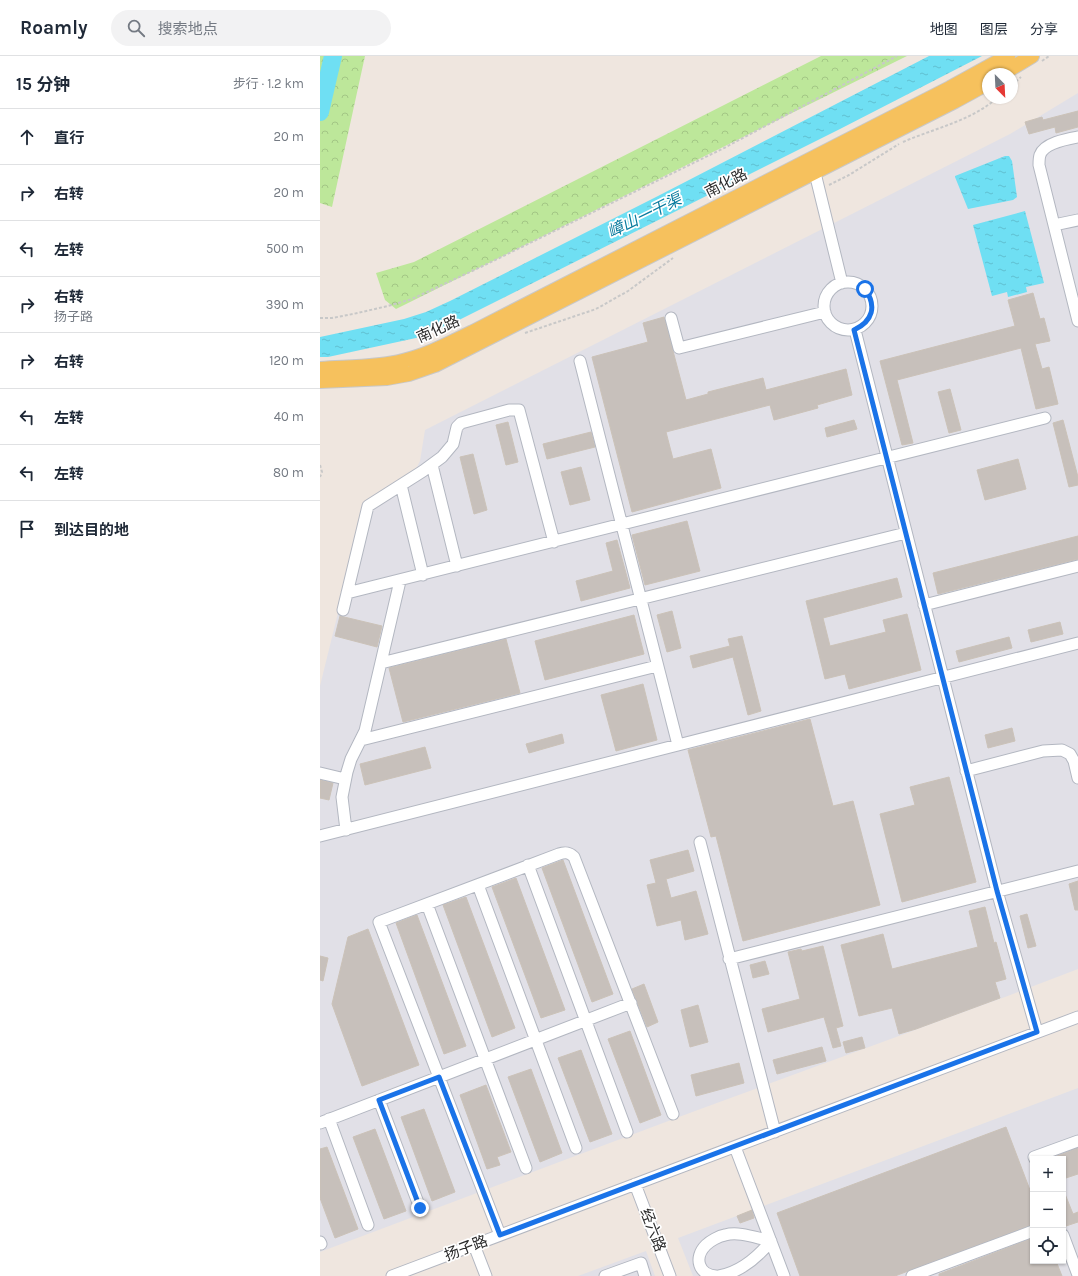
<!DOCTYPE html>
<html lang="zh">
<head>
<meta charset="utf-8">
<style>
	:root { --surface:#fff; --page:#f2f2f3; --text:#1f2937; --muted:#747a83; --line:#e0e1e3 }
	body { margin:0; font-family:Karla,"Noto Sans SC",sans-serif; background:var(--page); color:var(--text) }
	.controls { position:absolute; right:12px; bottom:12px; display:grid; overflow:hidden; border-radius:0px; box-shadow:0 1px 3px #0004 }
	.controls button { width:36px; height:36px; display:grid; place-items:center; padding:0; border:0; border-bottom:1px solid var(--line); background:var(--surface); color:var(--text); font:20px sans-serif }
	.compass { position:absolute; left:662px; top:12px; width:36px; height:36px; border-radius:50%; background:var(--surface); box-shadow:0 1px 3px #0004; rotate:156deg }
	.stop { position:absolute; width:12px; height:12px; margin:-9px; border:3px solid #1a73e8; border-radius:50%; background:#fff }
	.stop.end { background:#1a73e8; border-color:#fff; box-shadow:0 1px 4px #0008 }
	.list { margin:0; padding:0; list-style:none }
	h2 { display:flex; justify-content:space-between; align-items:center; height:52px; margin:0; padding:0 16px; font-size:17px }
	h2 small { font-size:13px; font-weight:400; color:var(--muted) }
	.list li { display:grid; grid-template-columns:26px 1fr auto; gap:12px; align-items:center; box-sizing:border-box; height:56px; padding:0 16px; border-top:1px solid var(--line) }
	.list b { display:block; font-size:15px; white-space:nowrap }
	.list p { margin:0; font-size:13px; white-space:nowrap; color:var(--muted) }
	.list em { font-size:13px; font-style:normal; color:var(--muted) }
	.icon { flex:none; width:22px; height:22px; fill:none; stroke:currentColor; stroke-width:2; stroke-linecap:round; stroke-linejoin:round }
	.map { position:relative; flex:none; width:758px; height:1220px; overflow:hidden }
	header { display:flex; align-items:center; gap:24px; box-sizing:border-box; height:56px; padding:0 20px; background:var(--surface); border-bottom:1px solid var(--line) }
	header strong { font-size:19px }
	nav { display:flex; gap:22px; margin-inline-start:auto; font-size:14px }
	.search { width:280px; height:36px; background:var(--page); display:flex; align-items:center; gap:10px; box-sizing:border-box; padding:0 14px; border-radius:22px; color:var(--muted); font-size:15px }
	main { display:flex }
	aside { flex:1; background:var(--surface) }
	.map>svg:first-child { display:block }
	.industrial { fill:#e1e0e7; fill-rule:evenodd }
	.forest { fill:url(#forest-crowns) }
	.water { fill:url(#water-ripples) }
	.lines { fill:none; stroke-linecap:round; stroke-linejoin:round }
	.river { stroke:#6fdff3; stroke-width:18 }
	.building { fill:#c7c0bb; stroke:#cbc2b8 }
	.minor-casing { stroke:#b3b7c1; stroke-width:13 }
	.major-casing { stroke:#c8c8c8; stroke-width:16 }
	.path { stroke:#c8c8c8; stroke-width:2; stroke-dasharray:3 2; stroke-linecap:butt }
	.minor { stroke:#fff; stroke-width:11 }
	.major { stroke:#f6c15d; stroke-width:14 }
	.route { stroke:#1a73e8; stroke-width:5 }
	.labels { text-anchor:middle; stroke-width:3.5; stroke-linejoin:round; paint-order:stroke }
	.street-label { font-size:15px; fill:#2d2d2d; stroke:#fff }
	.water-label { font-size:16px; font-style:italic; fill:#097b9e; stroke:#fff }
</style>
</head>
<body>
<header>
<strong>Roamly</strong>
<div class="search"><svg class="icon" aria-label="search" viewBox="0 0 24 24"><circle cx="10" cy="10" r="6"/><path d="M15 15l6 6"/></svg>搜索地点</div>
<nav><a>地图</a><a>图层</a><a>分享</a></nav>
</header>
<main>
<aside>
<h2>15 分钟<small>步行 · 1.2 km</small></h2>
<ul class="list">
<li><svg class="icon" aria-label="ahead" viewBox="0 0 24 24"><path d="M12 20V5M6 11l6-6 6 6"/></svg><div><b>直行</b></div><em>20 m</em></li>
<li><svg class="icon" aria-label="right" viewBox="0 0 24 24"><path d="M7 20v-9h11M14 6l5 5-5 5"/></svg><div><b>右转</b></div><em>20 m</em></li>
<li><svg class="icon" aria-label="left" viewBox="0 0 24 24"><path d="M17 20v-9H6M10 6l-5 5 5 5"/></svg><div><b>左转</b></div><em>500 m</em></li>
<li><svg class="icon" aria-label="right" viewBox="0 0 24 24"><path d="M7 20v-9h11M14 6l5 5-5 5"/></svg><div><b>右转</b><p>扬子路</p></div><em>390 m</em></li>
<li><svg class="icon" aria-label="right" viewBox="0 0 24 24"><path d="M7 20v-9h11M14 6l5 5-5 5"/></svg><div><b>右转</b></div><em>120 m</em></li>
<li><svg class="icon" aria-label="left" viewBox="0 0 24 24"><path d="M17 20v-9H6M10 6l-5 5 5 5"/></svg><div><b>左转</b></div><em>40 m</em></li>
<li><svg class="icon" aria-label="left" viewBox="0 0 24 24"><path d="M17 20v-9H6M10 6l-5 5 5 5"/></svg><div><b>左转</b></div><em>80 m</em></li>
<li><svg class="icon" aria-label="arrive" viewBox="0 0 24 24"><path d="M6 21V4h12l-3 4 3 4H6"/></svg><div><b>到达目的地</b></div></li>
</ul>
</aside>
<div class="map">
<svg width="758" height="1220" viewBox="0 0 758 1220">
	<defs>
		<pattern id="forest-crowns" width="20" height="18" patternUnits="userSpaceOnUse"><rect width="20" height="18" fill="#bde79a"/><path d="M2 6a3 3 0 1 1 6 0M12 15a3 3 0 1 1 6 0" fill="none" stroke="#a3c685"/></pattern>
		<pattern id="water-ripples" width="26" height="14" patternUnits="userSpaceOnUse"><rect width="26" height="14" fill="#6fdff3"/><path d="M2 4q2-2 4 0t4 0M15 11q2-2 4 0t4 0" fill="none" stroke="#60c0d1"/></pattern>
	</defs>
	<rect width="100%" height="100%" fill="#efe6df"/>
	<path class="industrial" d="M758,37V913L685,941L375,1055L0,1196V630L45,447L96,413L100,405L105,374L690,78Z
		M758,1032V1220H373L358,1182ZM713,1103H743V1205H713Z
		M326,1195L335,1220H258Z"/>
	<path class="forest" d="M0,0H45L12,151L0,147Z
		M501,0H587L76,253L65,244L56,217L94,206Z"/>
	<path class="water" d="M609,0H662L520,73L125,271L96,282L8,301H0V281L84,263L106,256L130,245L338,140Z
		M685,100H689L692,105L697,141L693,144L648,153L635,121V120Z
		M705,155L724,227L706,231L707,236L688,241L687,236L672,240L653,169Z"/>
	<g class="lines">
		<path class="river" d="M0,56L13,0"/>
	</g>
	<path class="building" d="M758,55V71L736,77L735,71L709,78L705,66L722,61L723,64Z
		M713,237L720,263L724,262L730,285L715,288L722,313L729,311L738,348L716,353L701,292L577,324L593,387L582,389L560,305L695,270L688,244Z
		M344,261L366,344L388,338V336L443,322L446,334L526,313L532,339L497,349L498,352L454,364L450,349L346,376L353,403L391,393L401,432L312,456L272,301L328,286L323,267Z
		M630,333L641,374L629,377L618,336Z
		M534,364L537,373L507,381L505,372Z
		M743,364L758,421V429L749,431L733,367Z
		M188,366L198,406L186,409L176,369Z
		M271,376L275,391L227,403L223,388Z
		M153,398L167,454L154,458L140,401Z
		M698,403L706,433L665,444L657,414Z
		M261,411L270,444L250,449L241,416Z
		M367,465L380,515L325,529L312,479Z
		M758,480V503L618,538L613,517Z
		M297,484L310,532L261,545L256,525L293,515L286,487Z
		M577,522L582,541L503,562L510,590L566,576L563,564L587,558L601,614L529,633L525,618L505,623L486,545Z
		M352,555L361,592L347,596L337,559Z
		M314,559L324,598L225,624L215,585Z
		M20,560L62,570L57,591L15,580Z
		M740,566L743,578L711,586L708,574Z
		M422,580L441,655L428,659L413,601L373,612L370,600L410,590L408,583Z
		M689,581L692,592L639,606L636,595Z
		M186,583L200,637L83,666L69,612Z
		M323,628L337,684L296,695L281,639Z
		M490,663L513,750L533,745L560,849L423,885L396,780L391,781L368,694Z
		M692,672L695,685L668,692L665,679Z
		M242,678L244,687L209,697L206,688Z
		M105,691L111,712L45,729L40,708Z
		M629,721L656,826L582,846L560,758L595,749L590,731Z
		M0,724L13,727L9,744L0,742Z
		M368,794L374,815L346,823L351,842L376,835L388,878L365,884L361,864L337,870L327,829L336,827L330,804Z
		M243,804L293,938L272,946L222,812Z
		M196,822L245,954L221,962L172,831Z
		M758,825V854H755L749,828Z
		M146,841L195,972L172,981L123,849Z
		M665,851L674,887L676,886L686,923L675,926L680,942L596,973L579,978L572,952L539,960L521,889L563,878L572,913L658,891L649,855Z
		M707,858L716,890L708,892L700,860Z
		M97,859L146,990L124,998L76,867Z
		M48,873L99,1009L42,1030L12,948L28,881Z
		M503,890L523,970L516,972L521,990L513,992L504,961L448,976L442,953L480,943L468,896L481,893L482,895Z
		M0,900L8,902L3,925L0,924Z
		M445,905L449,918L433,922L430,909Z
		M324,928L338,966L327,971L312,933Z
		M378,949L388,986L370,991L361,954Z
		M310,975L341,1059L320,1067L288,983Z
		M542,981L545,992L526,997L523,986Z
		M502,991L506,1005L457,1018L453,1004Z
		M261,994L292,1078L270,1086L238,1002Z
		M419,1007L424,1027L376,1040L371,1019Z
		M211,1013L242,1097L220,1106L188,1021Z
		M166,1029L191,1096L177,1101L180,1109L167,1113L140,1039Z
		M104,1053L135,1136L112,1145L81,1061Z
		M686,1071L713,1142V1168L575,1220H480L457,1157Z
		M55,1073L86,1155L64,1163L33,1081Z
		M7,1091L38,1173L15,1182L0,1142V1093Z
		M758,1092V1118L743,1123V1103H729Z
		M743,1133L753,1158L758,1156V1166L746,1170L743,1162Z
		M432,1154L434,1162L420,1167L417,1160Z
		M713,1182V1205H736L742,1220H619V1218Z"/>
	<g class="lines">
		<defs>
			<path id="minor" d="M758,81C747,83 724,87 720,99C719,102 719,106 719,109L758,265
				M493,109L522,227
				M734,169L758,164
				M504 250a24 24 0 1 1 48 0a24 24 0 1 1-48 0Z
				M351,262L359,292L505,256
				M535,274L677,835L717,976
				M112,409L137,510
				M81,429L103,519
				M27,537L725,362
				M604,549L758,510
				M23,554L48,450L103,415L122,401L133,388L137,371L141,367L189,354H199L234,486
				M61,607L586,477
				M41,684L337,610
				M358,689L758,587
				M646,715L723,695L742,694L750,698L754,705L758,722
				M0,717L25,723
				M26,774L22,741L27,716L31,703L45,675L80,525
				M0,780L358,689L260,305
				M380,786L455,1076
				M208,809L307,1076
				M158,829L256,1092
				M107,848L206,1112
				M409,903L758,815
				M59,1044L100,1152
				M9,1063L48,1169
				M0,1067L311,947
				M415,1091L464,1220
				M715,1103L714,1101L758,1085
				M315,1128L350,1220
				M180,1179L59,866L239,798C245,796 249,796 254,801L353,1058
				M743,1179L758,1219
				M0,1186L1,1188
				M154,1189L166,1220
				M72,1220L758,961
				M285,1220L321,1207L325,1220
				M396,1220C379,1219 373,1202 386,1189C390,1185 399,1180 405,1179C419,1175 436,1182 451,1185C437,1202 421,1216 399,1220
				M592,1220L713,1175"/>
			<path id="major" d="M682,18L712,0
				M0,313C27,311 56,312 83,305C108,299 130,287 153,276L630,32L688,0
				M0,325L67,322L89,318L115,309L635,45L668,27"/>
		</defs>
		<use href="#minor" class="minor-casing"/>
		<use href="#major" class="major-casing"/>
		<path class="path" d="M722,5L729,0
			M692,29L701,21
			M583,86C615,72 651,65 677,42
			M509,129L529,119L579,88
			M0,262H12L33,258L68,250L92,243L165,209L404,92L577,0
			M205,277L276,253L308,235L353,202
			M0,409L2,416L0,421"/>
		<use href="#minor" class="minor"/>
		<use href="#major" class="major"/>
	</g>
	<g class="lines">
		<path class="route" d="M100,1152L59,1044L119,1021L180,1179L717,976L677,835L534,274C553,265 557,250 545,233"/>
	</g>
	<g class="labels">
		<g class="street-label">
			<text transform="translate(406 127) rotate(-27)" y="5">南化路</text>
			<text transform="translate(118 273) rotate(-24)" y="5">南化路</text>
			<text transform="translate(333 1174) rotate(69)" y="5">经六路</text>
			<text transform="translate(146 1192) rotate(-21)" y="5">扬子路</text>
		</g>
		<g class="water-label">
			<text transform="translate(324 159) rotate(-26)" y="6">嶂山一干渠</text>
		</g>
	</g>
</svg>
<div class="controls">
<button>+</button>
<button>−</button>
<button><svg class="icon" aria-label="locate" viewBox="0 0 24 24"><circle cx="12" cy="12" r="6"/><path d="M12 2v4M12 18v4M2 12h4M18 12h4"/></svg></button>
</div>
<svg class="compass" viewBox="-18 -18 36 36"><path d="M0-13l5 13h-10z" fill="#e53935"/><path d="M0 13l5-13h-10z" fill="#747a83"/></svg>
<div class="stop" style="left:545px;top:233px"></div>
<div class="stop end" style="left:100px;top:1152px"></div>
</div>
</main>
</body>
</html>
